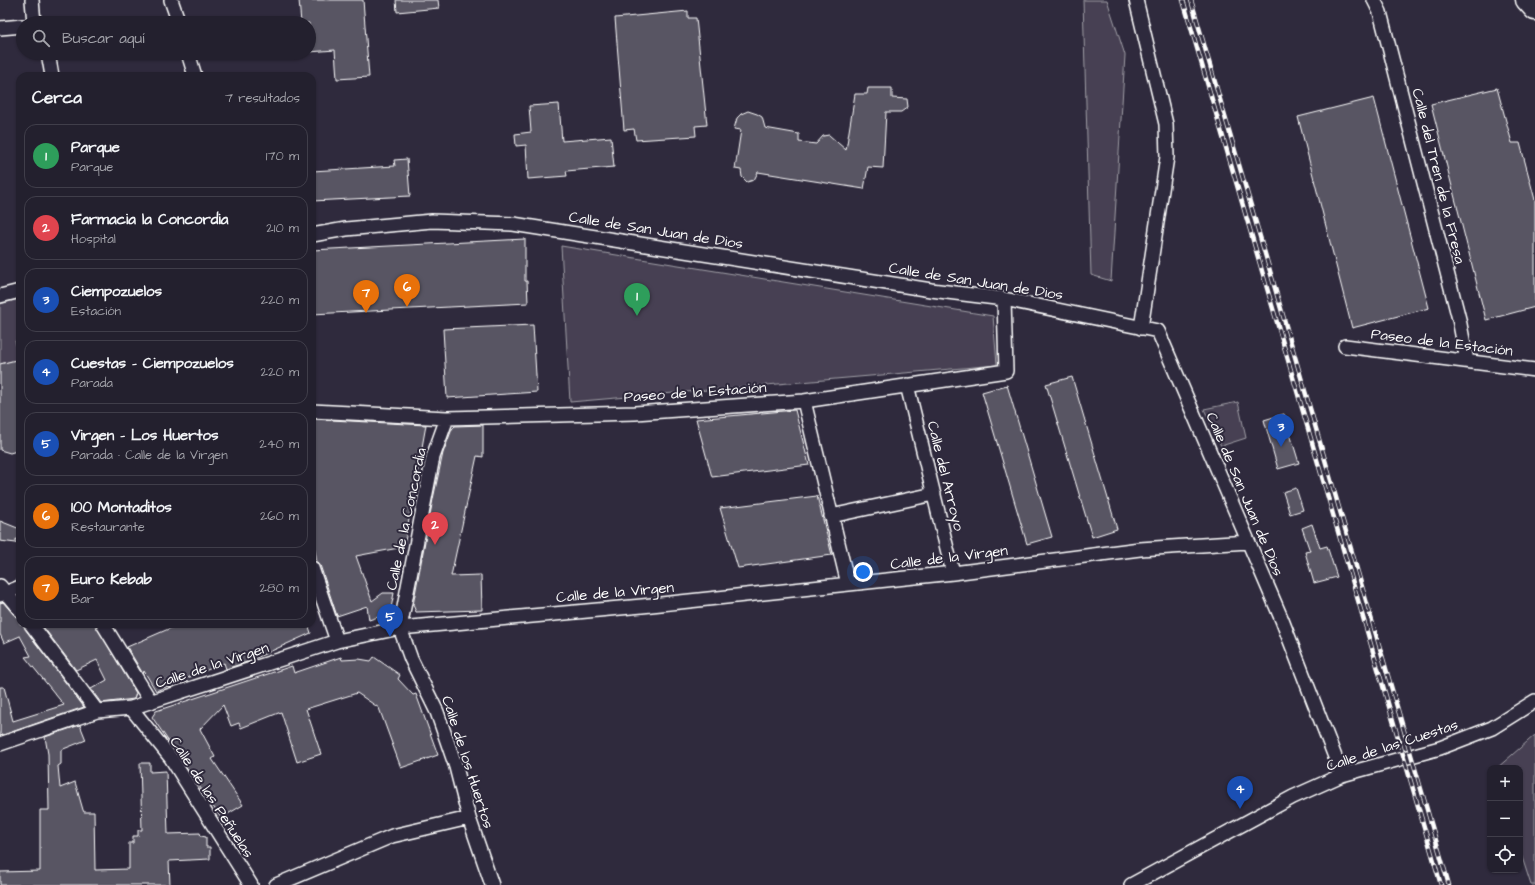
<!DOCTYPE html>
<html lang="es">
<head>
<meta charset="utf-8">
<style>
	:root { --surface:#23202e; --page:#2f2d3a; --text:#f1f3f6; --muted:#a3a3aa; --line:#403e4a; --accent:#bca0f2 }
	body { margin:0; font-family:"Architects Daughter",sans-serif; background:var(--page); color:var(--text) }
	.controls { position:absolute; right:12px; bottom:12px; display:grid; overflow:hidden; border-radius:8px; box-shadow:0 1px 3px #0004 }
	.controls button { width:36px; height:36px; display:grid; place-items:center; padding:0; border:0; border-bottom:1px solid var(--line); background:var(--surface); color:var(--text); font:20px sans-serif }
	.you { position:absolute; left:863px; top:572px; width:14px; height:14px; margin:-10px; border:3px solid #fff; border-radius:50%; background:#1a73e8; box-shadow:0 0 0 6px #1a73e833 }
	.badge { display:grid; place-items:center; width:26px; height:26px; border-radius:50%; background:var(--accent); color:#fff; font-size:13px; font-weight:700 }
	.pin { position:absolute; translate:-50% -33px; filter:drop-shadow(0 1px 2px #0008) }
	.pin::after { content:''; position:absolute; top:21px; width:14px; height:12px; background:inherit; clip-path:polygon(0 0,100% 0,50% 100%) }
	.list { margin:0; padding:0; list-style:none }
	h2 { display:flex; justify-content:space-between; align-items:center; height:52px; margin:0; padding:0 16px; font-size:17px }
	h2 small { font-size:13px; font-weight:400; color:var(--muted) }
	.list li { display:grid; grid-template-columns:26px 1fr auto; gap:12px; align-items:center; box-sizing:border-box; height:64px; margin:0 8px 8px; padding:0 8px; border:1px solid var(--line); border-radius:12px }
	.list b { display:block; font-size:15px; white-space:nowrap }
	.list p { margin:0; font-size:13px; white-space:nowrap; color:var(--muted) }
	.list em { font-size:13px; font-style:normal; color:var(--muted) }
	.icon { flex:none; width:22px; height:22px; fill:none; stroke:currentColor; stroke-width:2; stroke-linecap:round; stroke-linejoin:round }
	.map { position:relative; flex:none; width:1535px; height:885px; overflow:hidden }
	.search { position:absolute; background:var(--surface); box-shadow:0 1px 3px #0004; left:16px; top:16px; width:300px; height:44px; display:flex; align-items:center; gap:10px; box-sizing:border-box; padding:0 14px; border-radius:22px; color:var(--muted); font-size:15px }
	.panel { position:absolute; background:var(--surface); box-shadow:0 1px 3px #0004; left:16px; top:72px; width:300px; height:556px; border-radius:12px }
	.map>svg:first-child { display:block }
	.green { fill:#464152; stroke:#a2a0a8 }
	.building { fill:#595564; stroke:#fff }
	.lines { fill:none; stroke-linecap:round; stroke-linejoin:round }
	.street-casing { stroke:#fff; stroke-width:16 }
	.primary-casing { stroke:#fff; stroke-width:23 }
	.street { stroke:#2f2a3d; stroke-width:13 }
	.primary { stroke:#2f2a3d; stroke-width:20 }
	.rail-casing { stroke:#fff; stroke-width:4.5 }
	.rail { stroke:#2f2a3d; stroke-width:3; stroke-dasharray:9; stroke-linecap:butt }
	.labels { text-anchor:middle; stroke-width:4; stroke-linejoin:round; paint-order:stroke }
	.street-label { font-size:15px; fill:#fff; stroke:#2f2a3d }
</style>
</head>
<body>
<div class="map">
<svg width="1535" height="885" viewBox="0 0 1535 885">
	<rect width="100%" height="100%" fill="#2f2a3d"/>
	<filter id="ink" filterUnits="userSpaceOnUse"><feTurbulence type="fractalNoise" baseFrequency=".025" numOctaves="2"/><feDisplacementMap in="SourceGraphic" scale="8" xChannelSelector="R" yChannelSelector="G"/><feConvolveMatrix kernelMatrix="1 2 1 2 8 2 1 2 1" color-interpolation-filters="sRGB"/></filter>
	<g filter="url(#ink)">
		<path class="green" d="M1083,0H1107L1125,55L1111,281L1091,275Z
			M561,246L993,316L997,365L570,402Z
			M19,299L20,340L15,341L20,359L0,364V304Z
			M1238,402L1246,438L1221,446L1204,409Z
			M1535,735V885H1531L1520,851V768H1497Z"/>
		<path class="building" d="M299,0H363L369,77L337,79L335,50L309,52V23H301Z
			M396,0H438L439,8L397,12Z
			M688,11V18H696L707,125L695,126L696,136L636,140L634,129L624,130L615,18Z
			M868,88H892V98L907,99L908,107L901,112H886L883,168L868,167L864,189L758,172L754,180L747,182L742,177L741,170L735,169L741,130L734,129L737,118L741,114L748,111L757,114L762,117L765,128L799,134V142L816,144L823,136L829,135L846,150L855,94H867Z
			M1497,88L1512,143H1520L1535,200V307L1486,320L1431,104Z
			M1374,98L1429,308L1352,328L1298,117Z
			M559,104L562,141L611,137L614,167L566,171L567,176L528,179L526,145L516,146L515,134L531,132L529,106Z
			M407,159L410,196L312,201V171L395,166L394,160Z
			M525,239V281H527L528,303L312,314V250Z
			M533,325L537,392L447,398L443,329Z
			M20,359V450L10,453L0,450V364Z
			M1072,377L1117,529L1092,537L1046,384Z
			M1007,385L1052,537L1027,544L982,392Z
			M795,410L809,465L712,477L696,419Z
			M1284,414L1299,463L1278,469L1264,420Z
			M312,419L426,425L404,547L356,556L372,601L383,593H394L390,613L369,620L367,606L337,616L320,565L317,562L312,533Z
			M483,425V457L477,456L451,576L481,575L482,610L416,612L413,605L433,499L443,453L452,429L455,426Z
			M1296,488L1303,510L1290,514L1283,492Z
			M817,496L832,555L738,568L720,508Z
			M0,521L20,529V540L16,539V543L0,541Z
			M1312,524L1320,548L1327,546L1337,577L1314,583L1305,552L1310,551L1302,528Z
			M3,602L14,615L20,618V624H23L25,629L84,707L0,736V687H4L13,721L64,705L25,657L31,656L20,636L4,643L0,634V603Z
			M41,624H95L136,693L134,699L101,703L91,689L107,680L97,660L76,670Z
			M180,624H308L311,633L247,662L226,669L224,663L156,691L144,671L143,674L127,647Z
			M341,657L342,660L359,659L371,661L374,657L400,675L398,679L413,695L416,694L438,755L401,768L379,708L357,693L306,709L321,754L297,762L281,712L241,728L239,723L231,726L223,705L200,729L215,757L212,759L243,805L221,818L152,717L156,711L292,666L294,673Z
			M80,725L86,740L61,750V764L58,766L60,788L75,782L83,810L84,812H94L95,870L129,869V843H133V836H138V830H142L140,763H150V772L166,771L168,834L200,833L201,836L206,837V847H210V859L169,861L170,885H0V872L40,871V810H49L48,754L45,737Z"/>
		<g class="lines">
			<defs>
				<path id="street" d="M32,0L34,23
					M171,0L179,23
					M1136,0L1166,124L1167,157L1141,328
					M1374,0L1380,12L1459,319L1467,361
					M0,28L23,26
					M48,53L52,76
					M188,53L195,76
					M312,235L346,229L432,221L513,224L931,290L1004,299L1158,331L1282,620L1342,775
					M0,296L20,291
					M1345,346L1535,370
					M907,385L953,573
					M804,401L848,584
					M312,411L447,418L635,413L804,401L1006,371L1004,299
					M447,418L433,457L400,628L411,659L437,712L456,767L469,818L492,885
					M831,516L934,494
					M312,568L337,641
					M0,586L20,610
					M0,595L20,587
					M31,624L97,711
					M103,624L151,702
					M131,708L171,758L251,885
					M0,744L97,711L131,708L337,641L400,628L642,606L953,573L1140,549L1248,542
					M276,885L392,836L469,818
					M1131,885L1293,797L1342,775L1440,748L1492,728L1535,701"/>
				<path id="primary" d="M1526,0L1535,10"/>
			</defs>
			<use href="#street" class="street-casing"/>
			<use href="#primary" class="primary-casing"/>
			<use href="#street" class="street"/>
			<use href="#primary" class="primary"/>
			<defs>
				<path id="rail" d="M1183,0L1441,885
					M1191,0L1449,885"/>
			</defs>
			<use href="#rail" class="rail-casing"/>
			<use href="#rail" class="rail"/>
		</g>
	</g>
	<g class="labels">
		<g class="street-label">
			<text transform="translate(1439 176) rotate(76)" y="5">Calle del Tren de la Fresa</text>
			<text transform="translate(656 230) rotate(9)" y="5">Calle de San Juan de Dios</text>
			<text transform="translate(976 281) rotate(9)" y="5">Calle de San Juan de Dios</text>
			<text transform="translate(1442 342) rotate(7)" y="5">Paseo de la Estación</text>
			<text transform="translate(695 392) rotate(-4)" y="5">Paseo de la Estación</text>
			<text transform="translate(946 476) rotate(76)" y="5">Calle del Arroyo</text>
			<text transform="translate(1245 494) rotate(67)" y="5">Calle de San Juan de Dios</text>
			<text transform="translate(406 519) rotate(-78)" y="5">Calle de la Concordia</text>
			<text transform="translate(949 557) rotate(-7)" y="5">Calle de la Virgen</text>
			<text transform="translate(615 592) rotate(-5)" y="5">Calle de la Virgen</text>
			<text transform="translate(212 665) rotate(-18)" y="5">Calle de la Virgen</text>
			<text transform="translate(1392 745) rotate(-18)" y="5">Calle de las Cuestas</text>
			<text transform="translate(468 762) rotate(72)" y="5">Calle de los Huertos</text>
			<text transform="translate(212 797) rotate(57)" y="5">Calle de las Peñuelas</text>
		</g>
	</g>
</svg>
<div class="controls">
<button>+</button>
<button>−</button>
<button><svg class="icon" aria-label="locate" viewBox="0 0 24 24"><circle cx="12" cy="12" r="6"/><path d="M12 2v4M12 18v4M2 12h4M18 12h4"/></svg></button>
</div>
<div class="you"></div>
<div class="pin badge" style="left:637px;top:316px;background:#2e9e5b">1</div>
<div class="pin badge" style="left:435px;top:545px;background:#e0444e">2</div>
<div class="pin badge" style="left:1281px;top:447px;background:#1a4fb4">3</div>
<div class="pin badge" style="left:1240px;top:809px;background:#1a4fb4">4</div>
<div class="pin badge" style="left:390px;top:637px;background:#1a4fb4">5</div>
<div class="pin badge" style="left:407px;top:307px;background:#e8710a">6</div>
<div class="pin badge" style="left:366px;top:313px;background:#e8710a">7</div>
<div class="search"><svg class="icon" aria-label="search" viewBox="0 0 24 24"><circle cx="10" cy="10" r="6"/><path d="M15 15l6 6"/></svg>Buscar aquí</div>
<section class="panel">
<h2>Cerca<small>7 resultados</small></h2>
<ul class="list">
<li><span class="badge" style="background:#2e9e5b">1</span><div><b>Parque</b><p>Parque</p></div><em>170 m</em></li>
<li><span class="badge" style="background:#e0444e">2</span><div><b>Farmacia la Concordia</b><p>Hospital</p></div><em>210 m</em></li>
<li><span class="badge" style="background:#1a4fb4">3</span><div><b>Ciempozuelos</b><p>Estación</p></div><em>220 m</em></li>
<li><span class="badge" style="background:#1a4fb4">4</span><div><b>Cuestas - Ciempozuelos</b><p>Parada</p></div><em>220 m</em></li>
<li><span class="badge" style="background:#1a4fb4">5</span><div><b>Virgen - Los Huertos</b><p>Parada · Calle de la Virgen</p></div><em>240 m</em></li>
<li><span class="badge" style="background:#e8710a">6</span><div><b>100 Montaditos</b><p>Restaurante</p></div><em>260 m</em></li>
<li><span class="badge" style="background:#e8710a">7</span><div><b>Euro Kebab</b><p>Bar</p></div><em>280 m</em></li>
</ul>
</section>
</div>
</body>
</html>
